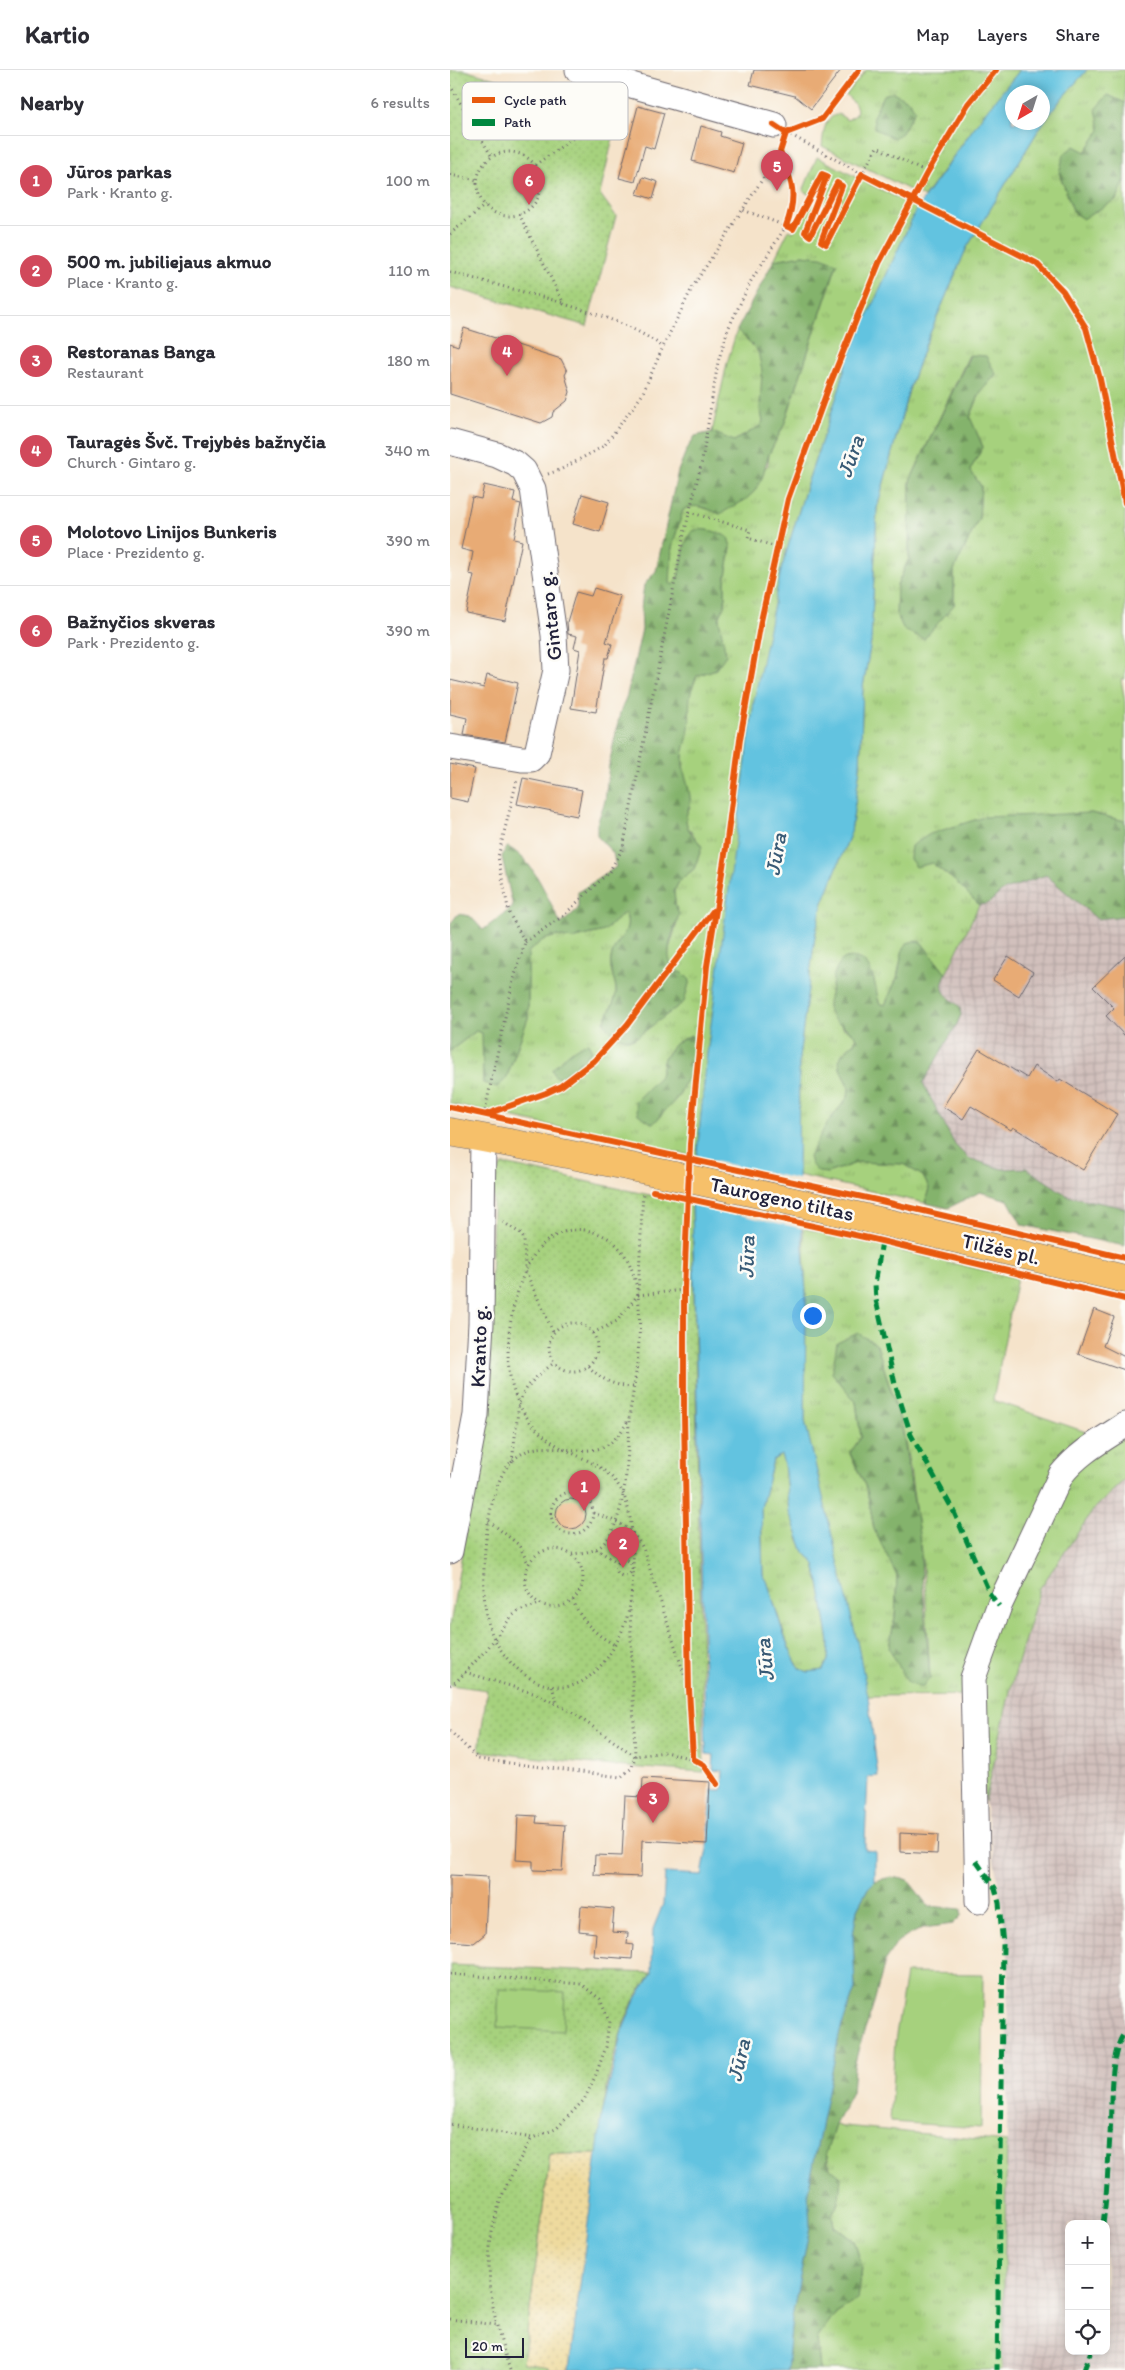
<!DOCTYPE html>
<html lang="en">
<head>
<meta charset="utf-8">
<style>
	:root { --surface:#fff; --page:#f2f2f3; --text:#2b2b33; --muted:#7c7c81; --line:#e1e1e2; --accent:#d1495b }
	body { margin:0; font-family:Itim,sans-serif; background:var(--page); color:var(--text) }
	.controls { position:absolute; right:15px; bottom:15px; display:grid; overflow:hidden; border-radius:10px; box-shadow:0 2px 12px #0003 }
	.controls button { width:45px; height:45px; display:grid; place-items:center; padding:0; border:0; border-bottom:1px solid var(--line); background:var(--surface); color:var(--text); font:25px sans-serif }
	.compass { position:absolute; left:555px; top:15px; width:45px; height:45px; border-radius:50%; background:var(--surface); box-shadow:0 2px 12px #0003; rotate:219deg }
	.scale { position:absolute; left:15px; bottom:12px; width:59px; box-sizing:border-box; padding-left:5px; border:2px solid #22223b; border-top:0; font-size:14px; line-height:18px; white-space:nowrap; color:#22223b; -webkit-text-stroke:4px #fdfcf7; paint-order:stroke }
	.you { position:absolute; left:362px; top:1245px; width:18px; height:18px; margin:-12px; border:4px solid #fff; border-radius:50%; background:#1a73e8; box-shadow:0 0 0 8px #1a73e833 }
	.badge { display:grid; place-items:center; width:32px; height:32px; border-radius:50%; background:var(--accent); color:#fff; font-size:16px; font-weight:700 }
	.pin { position:absolute; translate:-50% -41px; filter:drop-shadow(0 1px 2px #0008) }
	.pin::after { content:''; position:absolute; top:26px; width:18px; height:15px; background:inherit; clip-path:polygon(0 0,100% 0,50% 100%) }
	.list { margin:0; padding:0; list-style:none }
	h2 { display:flex; justify-content:space-between; align-items:center; height:65px; margin:0; padding:0 20px; font-size:21px }
	h2 small { font-size:16px; font-weight:400; color:var(--muted) }
	.list li { display:grid; grid-template-columns:32px 1fr auto; gap:15px; align-items:center; box-sizing:border-box; height:90px; padding:0 20px; border-top:1px solid var(--line) }
	.list b { display:block; font-size:19px; white-space:nowrap }
	.list p { margin:0; font-size:16px; white-space:nowrap; color:var(--muted) }
	.list em { font-size:16px; font-style:normal; color:var(--muted) }
	.icon { flex:none; width:28px; height:28px; fill:none; stroke:currentColor; stroke-width:2; stroke-linecap:round; stroke-linejoin:round }
	.map { position:relative; flex:none; width:675px; height:2300px; overflow:hidden }
	header { display:flex; align-items:center; gap:30px; box-sizing:border-box; height:70px; padding:0 25px; background:var(--surface); border-bottom:1px solid var(--line) }
	header strong { font-size:24px }
	nav { display:flex; gap:28px; margin-inline-start:auto; font-size:18px }
	main { display:flex }
	aside { flex:1; background:var(--surface) }
	.map>svg:first-child { display:block }
	.industrial { fill:url(#industrial-grid); fill-rule:evenodd }
	.grass { fill:url(#grass-tufts); stroke:#647a5c; fill-rule:evenodd }
	.forest { fill:url(#forest-firs); stroke:#536a54 }
	.sand { fill:url(#sand-dots); stroke:#887e6c }
	.park { fill:url(#park-dots); stroke:#647a5c }
	.garden { fill:#a6d17d; stroke:#647a5c }
	.water { fill:#62c3e0; stroke:#42728e; fill-rule:evenodd }
	.pier { fill:#f5e3ca }
	.building { fill:#e8ab74 }
	.lines { fill:none; stroke-linecap:round; stroke-linejoin:round }
	.minor-casing { stroke:#6c666d; stroke-width:27 }
	.highway-casing { stroke:#6c666d; stroke-width:29 }
	.path { stroke:#6c666d; stroke-width:3; stroke-dasharray:1 4; stroke-linecap:butt }
	.minor { stroke:#fff; stroke-width:25 }
	.highway { stroke:#f6c06b; stroke-width:28 }
	.quiet { stroke:#00873e; stroke-width:5; stroke-dasharray:10 5; stroke-linecap:butt }
	.cycleway-casing { stroke:#fdfcf7; stroke-width:9 }
	.cycleway { stroke:#e8590c; stroke-width:6 }
	.labels { text-anchor:middle; stroke-width:5; stroke-linejoin:round; paint-order:stroke }
	.street-label { font-size:21px; fill:#22223b; stroke:#fdfcf7 }
	.water-label { font-size:22px; font-style:italic; fill:#385a75; stroke:#fdfcf7 }
	.key { fill:#fdfcf7; stroke:#bbbbbf; stroke-width:1 }
	.key-label { font-size:14px; fill:#22223b }
</style>
</head>
<body>
<header>
<strong>Kartio</strong>
<nav><a>Map</a><a>Layers</a><a>Share</a></nav>
</header>
<main>
<aside>
<h2>Nearby<small>6 results</small></h2>
<ul class="list">
<li><span class="badge">1</span><div><b>Jūros parkas</b><p>Park · Kranto g.</p></div><em>100 m</em></li>
<li><span class="badge">2</span><div><b>500 m. jubiliejaus akmuo</b><p>Place · Kranto g.</p></div><em>110 m</em></li>
<li><span class="badge">3</span><div><b>Restoranas Banga</b><p>Restaurant</p></div><em>180 m</em></li>
<li><span class="badge">4</span><div><b>Tauragės Švč. Trejybės bažnyčia</b><p>Church · Gintaro g.</p></div><em>340 m</em></li>
<li><span class="badge">5</span><div><b>Molotovo Linijos Bunkeris</b><p>Place · Prezidento g.</p></div><em>390 m</em></li>
<li><span class="badge">6</span><div><b>Bažnyčios skveras</b><p>Park · Prezidento g.</p></div><em>390 m</em></li>
</ul>
</aside>
<div class="map">
<svg width="675" height="2300" viewBox="0 0 675 2300">
	<defs>
		<pattern id="industrial-grid" width="8" height="8" patternUnits="userSpaceOnUse" patternTransform="scale(1.25)"><rect width="8" height="8" fill="#d1c0bc"/><path d="M0 4h8M4 0v8" fill="none" stroke="#b3a5a2"/></pattern>
		<pattern id="grass-tufts" width="24" height="20" patternUnits="userSpaceOnUse" patternTransform="scale(1.25)"><rect width="24" height="20" fill="#a6d17d"/><path d="M3 7l-1-3M5 7V3M7 7l1-3M15 17l-1-3M17 17v-4M19 17l1-3" fill="none" stroke="#8fb36d"/></pattern>
		<pattern id="forest-firs" width="22" height="20" patternUnits="userSpaceOnUse" patternTransform="scale(1.25)"><rect width="22" height="20" fill="#84b36c"/><path d="M5 1l3.5 6h-7zM16 11l3.5 6h-7z" fill="#6c915a"/></pattern>
		<pattern id="sand-dots" width="8" height="8" patternUnits="userSpaceOnUse" patternTransform="scale(1.25)"><rect width="8" height="8" fill="#eeda9e"/><path d="M2 2h.1M6 6h.1" fill="none" stroke="#ccbb89" stroke-width="1.8" stroke-linecap="round"/></pattern>
		<pattern id="park-dots" width="8" height="8" patternUnits="userSpaceOnUse" patternTransform="scale(1.25)"><rect width="8" height="8" fill="#a6d17d"/><path d="M2 2h.1M6 6h.1" fill="none" stroke="#8fb36d" stroke-width="1.8" stroke-linecap="round"/></pattern>
	</defs>
	<rect width="100%" height="100%" fill="#fdfcf7"/>
	<filter id="ink" filterUnits="userSpaceOnUse"><feTurbulence type="fractalNoise" baseFrequency=".02" numOctaves="2"/><feDisplacementMap in="SourceGraphic" scale="10" xChannelSelector="R" yChannelSelector="G"/><feConvolveMatrix kernelMatrix="1 2 1 2 8 2 1 2 1" color-interpolation-filters="sRGB"/></filter>
	<filter id="wash" filterUnits="userSpaceOnUse"><feTurbulence type="fractalNoise" baseFrequency=".0096" numOctaves="4" result="noise"/><feDisplacementMap in="SourceGraphic" scale="20" xChannelSelector="R" yChannelSelector="G"/><feGaussianBlur stdDeviation="1.12" result="paint"/><feColorMatrix in="noise" values="0 0 0 0 0 0 0 0 0 0 0 0 0 0 0 0 0 1.4 0 .05"/><feComposite in="paint" operator="in"/></filter>
	<g filter="url(#wash)">
		<rect width="100%" height="100%" fill="#f5e3ca"/>
		<path class="industrial" d="M596,805L647,849L675,846V1138L618,1126L576,1098L552,1099L518,1088L505,1075L473,1013L507,954L510,937L492,920L491,915L529,835L539,833L552,821Z
			M675,1409V2300H552L557,2072L558,1877L535,1732L561,1617L590,1518L644,1439ZM619,2154H656V2281H619Z"/>
		<path class="grass" d="M416,0H570L533,45L474,127L372,76C374,62 373,48 389,44L397,50L406,45C409,35 403,32 396,25Z
			M637,0H675V33L658,25L646,39L651,60L635,82L616,122L624,143L667,129L675,110V609H671L675,632V751L641,743L482,793L505,811L529,835L496,904L471,872L453,879L447,908L435,935L429,933L422,905L393,958L404,963L407,967L403,974L392,984L390,998L399,1018L398,1027L376,1055L377,1103L409,1092L453,1094L473,1106L479,1118L475,1133L348,1105L349,988L365,866L372,835L401,762L410,697L413,617L421,572L427,438L459,320L475,275L516,179L589,59L611,29ZM519,285L546,304L530,323L520,348L533,377L520,400L531,416L529,448L504,500V535L447,516L459,488L460,411Z
			M367,87L467,138L396,293L390,317L358,411L331,500L257,984L247,1087L0,1034V981L26,961L33,963V1013L56,1009L78,948V882L92,870L107,866L122,869L154,861L175,842C184,863 165,870 161,888C158,901 167,910 166,923C165,932 158,944 154,952L184,969L225,938L233,903L224,901L219,892L218,882L227,853L224,821L230,810L244,799L252,777L237,756L235,746L240,737L233,695V684L239,657L238,629L247,606L265,599L269,549L275,535V512L281,477L232,494L230,506L223,515L219,514L222,477L233,440C245,432 257,439 270,444L318,395L319,384L334,355L387,194L353,185L324,190L339,160L343,162L362,126L353,121ZM241,965L246,972L243,1003L236,1010L228,1027L185,1031L210,1006L214,988L225,974Z
			M287,260C293,266 302,273 307,280C317,296 309,331 313,352L307,358L284,371L262,362L277,293Z
			M353,1158L567,1208L543,1330L639,1363L675,1342V1409L644,1439L590,1518L561,1617L535,1732L530,1625L418,1626L355,1351L356,1223ZM427,1275L452,1357L460,1398L475,1513L480,1608L472,1618L439,1578L445,1547L447,1506L424,1459L417,1420L400,1384L411,1367L406,1332Z
			M331,1385L334,1393L339,1442L354,1482L365,1494L370,1518L379,1572L378,1590L373,1600L358,1602L349,1598C334,1571 327,1540 317,1511L313,1505L311,1438L323,1390Z
			M385,2055L557,2072L552,2300H370L367,2269L386,2243L408,2229L412,2197L404,2170L384,2156L382,2144L389,2132L376,2083Z"/>
		<path class="forest" d="M443,22L459,31L465,40L452,63L444,68L425,59L423,47L433,25Z
			M658,25L675,33V110L667,129L633,149L624,143L609,103L614,84L624,76L635,82L650,60L646,38Z
			M353,185L371,187L387,193L334,355L319,384L312,408L304,422L295,430L270,444C257,439 245,432 233,440L222,477L220,513L223,515C236,498 229,477 242,461C254,457 268,462 278,467L281,477L275,512V535L269,549L276,585L266,599L247,606C236,628 241,636 239,658C238,671 231,683 233,696C234,706 239,716 240,726C242,737 233,744 237,755C239,763 248,770 252,777L244,799L230,810L224,821L225,835L229,844C224,864 212,881 224,901L233,903L240,910L234,932L184,969C172,971 159,963 154,952C158,944 165,932 166,923C167,909 157,901 162,885C166,868 184,862 175,842L154,861L122,869L107,866L93,870L78,882V948L56,1009L47,1017L33,1013L32,963L26,961L0,981L1,853L8,844L20,846L33,860L63,837L52,787L55,779L58,777C85,791 97,828 111,854L128,839V822L166,797L163,783L147,766V754L155,731L159,695L170,643L177,625L192,559L191,538L194,515L206,501L228,401L236,381L245,366L262,362L284,371L307,358L313,352L310,337L312,301L308,281L287,260L324,190Z
			M520,285L536,286L546,304L530,323L520,347L533,377L520,400L531,416L529,448L504,500V535L474,569L454,560L446,543L447,516L459,488L460,411Z
			M641,743L675,751V846L647,849L596,805L552,821L539,833L529,835L505,811L482,793L466,797L460,789L461,776L480,764L534,747Z
			M464,871L471,872L496,904C487,922 497,925 510,937L511,945L507,954L473,1013L505,1075L518,1088L552,1099L576,1098L618,1126L675,1138V1176L572,1155L558,1130L530,1122L498,1138L475,1133L479,1118L473,1106L453,1094L409,1092L377,1103L368,1102L361,1094L359,1087L376,1055L398,1027L399,1018L390,998L389,991L392,984L403,974L407,968C399,956 381,955 378,938C377,932 381,922 382,916C383,908 384,901 389,894C395,883 412,887 418,896C425,907 426,921 429,933L435,935L447,908L453,879L457,873Z
			M241,965L246,971L243,1003L236,1010L228,1027L203,1054L188,1044L185,1031L210,1006L214,988L225,974Z
			M138,973L142,980C133,991 121,1002 108,1008L104,1005L102,999C112,990 124,975 138,973Z
			M408,1263L427,1275L452,1357L469,1464L480,1608L472,1618L458,1613L439,1578L445,1547L447,1506L424,1459L417,1420L400,1383L411,1367L406,1332L382,1303L387,1273Z
			M441,1807L458,1810L478,1836L511,1839V1846L503,1854L473,1858L448,1871L435,1891L422,1940L409,1977L404,1997L402,2022L385,2055L376,2083L380,2098L391,2107L389,2132L382,2144L384,2156L404,2170L412,2197L408,2229L386,2243L367,2269L370,2300H337L342,2247L360,2156L358,2121L390,1961L405,1919L403,1865L407,1839L418,1818L425,1811Z"/>
		<path class="sand" d="M100,2084H148L119,2300H99V2297L73,2294Z"/>
		<path class="park" d="M0,0H14L144,38L146,31L170,37L150,124L166,146L137,256L0,217Z
			M53,1095H59L242,1134L254,1702L162,1696L29,1681L37,1620L0,1615V1556L38,1325L44,1102Z
			M0,1895L202,1903C196,1912 188,1922 183,1932C161,1979 153,2034 148,2084H100L73,2293L99,2297V2300H0Z"/>
		<path class="garden" d="M456,1903L533,1904L531,2058L440,2052L445,1971Z
			M49,1919L115,1922L113,1961L47,1957Z"/>
		<path class="water" d="M570,0H637L611,29L589,59L516,179L475,275L459,319L427,438L421,572L413,617L410,697L401,762L372,835L365,866L349,988L348,1105L356,1223L355,1351L407,1571L418,1626L428,1706L418,1707L415,1771V1780L425,1781V1811L418,1818L407,1839L403,1865L405,1919L390,1961L358,2121L360,2156L342,2247L337,2300H119L152,2045L171,1964L184,1932L202,1903L203,1859L213,1834L215,1803L252,1805L258,1774L262,1720H272L273,1701L263,1700L264,1685L256,1684L242,1134L257,984L304,631L331,500L358,411L390,317L396,293L467,138L533,45ZM562,22H592V52H562ZM331,1385L334,1394L339,1442L354,1482L365,1494L370,1518L379,1572L378,1590L373,1600L358,1602L349,1598C333,1571 327,1540 317,1511L313,1505L311,1438L323,1390Z"/>
		<path class="pier" d="M244,1087L351,1110L355,1159L240,1134Z"/>
		<g id="blocks">
			<path class="building" d="M304,0H391L361,39L345,26L300,15Z
				M188,36L214,43L204,79L195,76L185,112L169,108Z
				M251,56L271,62L270,66L292,73L284,103L242,91Z
				M193,107L208,112L203,129L187,124Z
				M14,258L111,289L117,301L115,305L120,322L117,331L103,342L102,347L91,353L0,324V273L8,276Z
				M34,415L65,422L63,432L71,434L64,469L72,471L55,551L16,543L24,505L19,504L23,482L11,479L22,427L31,429Z
				M132,424L159,432L150,462L123,454Z
				M144,518L170,526L156,572L162,574L158,588H155L146,642L121,638L130,580L124,578L127,566L118,564L117,552L126,522L141,526Z
				M37,605L68,613L55,672L14,665L17,648L0,644V610L34,618Z
				M0,694L25,699L18,732L0,728Z
				M73,708L132,720L127,746L67,734Z
				M558,886L583,902L569,926L543,910Z
				M675,886V966L656,946L664,938L643,917Z
				M529,979L577,1008L584,996L608,1012L610,1009L667,1044L633,1100L563,1057L561,1060L521,1036L513,1049L493,1037Z
				M644,1239L664,1247L653,1276L675,1287V1300L628,1284Z
				M106 1444a15 15 0 1 1 30 0a15 15 0 1 1-30 0Z
				M193,1708L260,1712L257,1774L192,1770L191,1807L144,1805L145,1785L172,1786L175,1726L192,1727Z
				M68,1745L87,1746L86,1753L115,1755L112,1801L83,1800V1791L66,1790Z
				M450,1763L488,1765L487,1784L450,1782Z
				M0,1805L38,1807L35,1864L24,1873L0,1871Z
				M131,1836L164,1839L162,1862L178,1863L177,1874L183,1875L182,1889L144,1886L146,1863L129,1861Z"/>
		</g>
	</g>
	<g filter="url(#ink)">
		<use href="#blocks" fill-opacity="0" stroke="#6c666d" stroke-width="1"/>
		<g class="lines">
			<defs>
				<path id="minor" d="M128,0L324,55
					M0,372L47,385L66,394L74,401L83,419L104,565L106,600L87,683L81,689H72L0,677
					M0,1481L26,1345L31,1253L33,1068
					M528,1831L523,1608L549,1536L611,1405C628,1383 652,1370 675,1355"/>
				<path id="highway" d="M0,1062C227,1103 451,1155 675,1209"/>
			</defs>
			<use href="#minor" class="minor-casing"/>
			<use href="#highway" class="highway-casing"/>
			<path class="path" d="M0,15L42,87
				M341,65L412,104L427,77L477,103
				M27 114a32 32 0 1 1 64 0a32 32 0 1 1-64 0Z
				M85,95L163,40
				M0,105L27,110
				M69,144L114,234C147,244 185,256 213,277
				M0,164L35,135
				M0,202L114,233
				M98,404L110,400L154,376L192,325L213,277L242,218L330,82
				M239,442L300,460L298,468L327,477
				M75,872L113,846L159,802L173,778L234,464L252,391L268,292L278,259L301,211L336,156L293,140
				M34,1045L62,915L75,872L59,843L48,787L67,710
				M53,1152L70,1163L74,1169L75,1200L103,1262
				M188,1225L234,1220
				M99 1277a24 24 0 1 1 48 0a24 24 0 1 1-48 0Z
				M143,1263L167,1251L188,1225L193,1121
				M138,1296C152,1310 164,1316 184,1317
				M113,1379C148,1382 160,1382 179,1349C186,1301 209,1191 152,1165C138,1159 123,1157 109,1164C84,1174 73,1203 66,1227C51,1284 53,1344 110,1377C132,1389 156,1395 170,1418C186,1443 185,1505 180,1534C175,1565 148,1616 113,1617C79,1618 49,1587 39,1556C28,1521 34,1419 61,1392C78,1376 91,1376 113,1379
				M62,1392L69,1333C76,1314 88,1305 104,1293
				M101 1443a21 21 0 1 1 42 0a21 21 0 1 1-42 0Z
				M143,1443C168,1452 179,1454 193,1478L239,1619
				M39,1451L69,1475L78,1493
				M75 1508a29 29 0 1 1 58 0a29 29 0 1 1-58 0Z
				M146,1479L167,1492
				M122,1484C130,1483 141,1482 148,1478C177,1460 178,1382 179,1351
				M166 1498a8 8 0 1 1 16 0a8 8 0 1 1-16 0Z
				M123,1530C130,1550 146,1565 165,1575
				M15,1602L86,1624L120,1641L185,1686L215,1682L243,1689
				M0,1615L6,1612L37,1579L62,1546L69,1541L89,1534
				M102,1616L107,1634
				M0,1661L28,1689L171,1707L182,1698L185,1686L180,1538
				M0,1904L131,1914L150,1929L159,1951L156,1977L145,2007L134,2030L106,2059L82,2068L0,2054
				M0,2249L46,2255
				M60,2300C43,2250 31,2197 46,2145C53,2117 68,2093 82,2068"/>
			<use href="#minor" class="minor"/>
			<use href="#highway" class="highway"/>
			<path class="quiet" d="M432,1171L425,1214L426,1230L445,1314L461,1365L503,1440L540,1524L549,1536
				M526,1791L545,1818L549,1833L553,1875L547,2300
				M653,2154C657,2124 658,2095 660,2065C662,2037 658,1985 675,1962
				M634,2300L641,2281"/>
			<defs>
				<path id="cycleway" d="M324,55L336,63L330,82C342,111 348,125 336,156L343,159L372,104L377,106L355,162L360,166L387,113L392,116L371,171L376,174L412,104L586,193L613,221L636,258L650,309L675,433
					M336,63L372,49L409,0
					M0,1037L431,1131L675,1188
					M37,1044L96,1023L111,1016L144,991L177,955L263,841
					M203,1121L423,1169L675,1229
					M267,1714L254,1695L243,1689L239,1619L234,1345V1220L240,1074L257,896L276,778L290,669L311,551L338,429L378,319L429,193L477,103L518,34L546,0"/>
			</defs>
			<use href="#cycleway" class="cycleway-casing"/>
			<use href="#cycleway" class="cycleway"/>
		</g>
	</g>
	<g class="labels">
		<g class="street-label">
			<text transform="translate(100 546) rotate(-96)" y="7">Gintaro g.</text>
			<text transform="translate(332 1129) rotate(12)" y="7">Taurogeno tiltas</text>
			<text transform="translate(551 1179) rotate(13)" y="7">Tilžės pl.</text>
			<text transform="translate(29 1276) rotate(-88)" y="7">Kranto g.</text>
		</g>
		<g class="water-label">
			<text transform="translate(400 386) rotate(-71)" y="8">Jūra</text>
			<text transform="translate(325 784) rotate(-80)" y="8">Jūra</text>
			<text transform="translate(296 1187) rotate(-89)" y="8">Jūra</text>
			<text transform="translate(314 1590) rotate(-96)" y="8">Jūra</text>
			<text transform="translate(288 1990) rotate(-77)" y="8">Jūra</text>
		</g>
	</g>
	<rect x="12" y="12" width="166" height="58" rx="8" class="key"/>
	<rect x="22" y="27" width="23" height="6" fill="#e8590c"/>
	<rect x="22" y="49" width="23" height="7" fill="#00873e"/>
	<g class="key-label">
		<text x="54" y="35">Cycle path</text>
		<text x="54" y="57">Path</text>
	</g>
</svg>
<div class="controls">
<button>+</button>
<button>−</button>
<button><svg class="icon" aria-label="locate" viewBox="0 0 24 24"><circle cx="12" cy="12" r="6"/><path d="M12 2v4M12 18v4M2 12h4M18 12h4"/></svg></button>
</div>
<svg class="compass" viewBox="-18 -18 36 36"><path d="M0-13l5 13h-10z" fill="#e53935"/><path d="M0 13l5-13h-10z" fill="#7c7c81"/></svg>
<div class="scale">20 m</div>
<div class="you"></div>
<div class="pin badge" style="left:134px;top:1441px">1</div>
<div class="pin badge" style="left:173px;top:1498px">2</div>
<div class="pin badge" style="left:203px;top:1753px">3</div>
<div class="pin badge" style="left:57px;top:306px">4</div>
<div class="pin badge" style="left:327px;top:121px">5</div>
<div class="pin badge" style="left:79px;top:135px">6</div>
</div>
</main>
</body>
</html>
